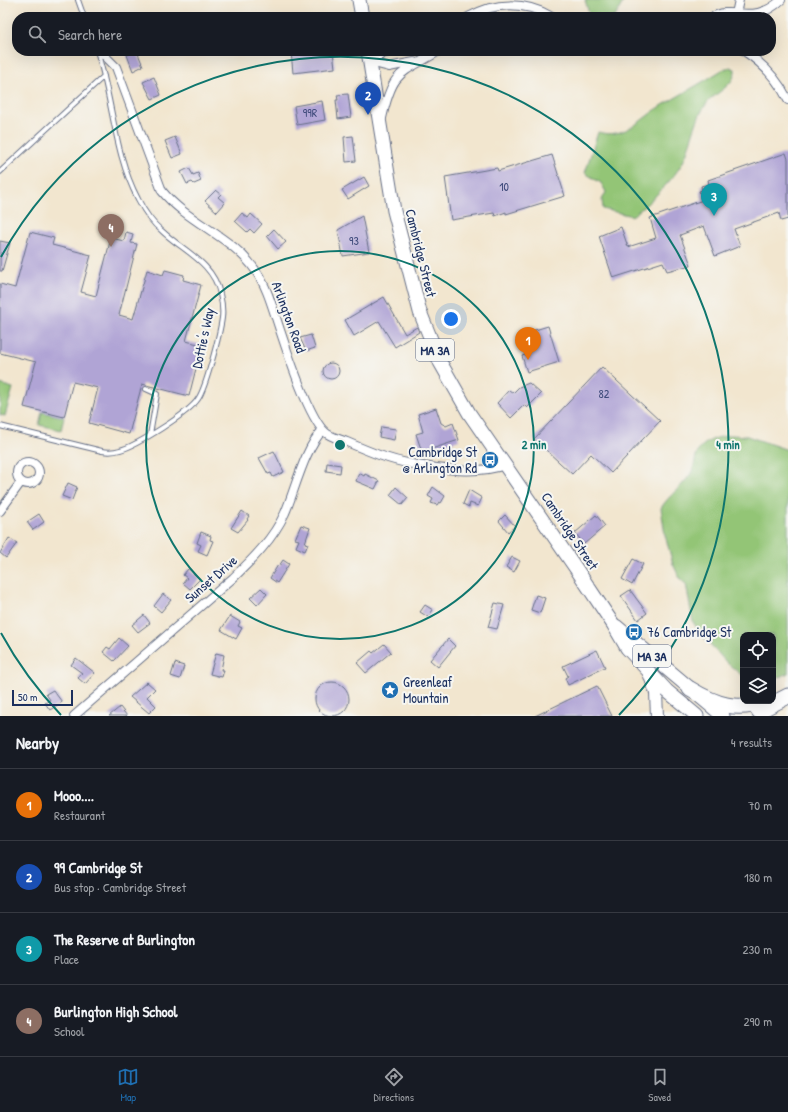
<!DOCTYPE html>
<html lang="en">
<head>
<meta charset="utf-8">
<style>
	:root { --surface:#171b24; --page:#242831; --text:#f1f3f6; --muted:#9ea1a6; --line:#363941; --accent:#1f6fb2 }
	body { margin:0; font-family:"Patrick Hand",sans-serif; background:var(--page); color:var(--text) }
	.controls { position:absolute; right:12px; bottom:12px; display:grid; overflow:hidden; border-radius:8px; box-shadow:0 4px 16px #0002 }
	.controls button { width:36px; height:36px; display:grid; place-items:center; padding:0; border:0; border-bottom:1px solid var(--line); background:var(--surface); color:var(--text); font:20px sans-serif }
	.scale { position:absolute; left:12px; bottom:10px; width:61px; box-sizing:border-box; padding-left:4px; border:2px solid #1b2f5e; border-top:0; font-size:11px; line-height:14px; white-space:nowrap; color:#1b2f5e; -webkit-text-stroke:3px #f6f6f2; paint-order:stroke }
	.you { position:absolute; left:451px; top:319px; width:14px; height:14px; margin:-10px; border:3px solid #fff; border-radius:50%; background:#1a73e8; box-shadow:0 0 0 6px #1a73e833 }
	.badge { display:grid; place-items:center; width:26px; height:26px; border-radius:50%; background:var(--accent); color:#fff; font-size:13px; font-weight:700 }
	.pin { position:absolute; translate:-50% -33px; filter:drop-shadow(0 1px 2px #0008) }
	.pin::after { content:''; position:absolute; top:21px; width:14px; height:12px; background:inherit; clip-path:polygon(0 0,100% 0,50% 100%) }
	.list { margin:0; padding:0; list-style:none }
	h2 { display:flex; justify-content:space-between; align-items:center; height:52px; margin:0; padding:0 16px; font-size:17px }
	h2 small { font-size:13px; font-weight:400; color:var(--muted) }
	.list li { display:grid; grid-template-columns:26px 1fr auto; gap:12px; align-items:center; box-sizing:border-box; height:72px; padding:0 16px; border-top:1px solid var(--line) }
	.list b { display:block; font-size:15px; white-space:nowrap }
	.list p { margin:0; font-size:13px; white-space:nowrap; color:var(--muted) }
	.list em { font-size:13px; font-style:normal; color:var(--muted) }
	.icon { flex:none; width:22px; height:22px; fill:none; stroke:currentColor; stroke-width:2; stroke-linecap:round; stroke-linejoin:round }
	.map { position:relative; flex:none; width:788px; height:716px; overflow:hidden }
	.search { position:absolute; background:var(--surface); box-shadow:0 4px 16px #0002; left:12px; right:12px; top:12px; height:44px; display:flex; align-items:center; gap:10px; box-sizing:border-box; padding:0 14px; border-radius:16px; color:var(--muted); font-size:15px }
	.sheet { height:340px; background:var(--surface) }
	nav { display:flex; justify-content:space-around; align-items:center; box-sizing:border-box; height:56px; border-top:1px solid var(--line); background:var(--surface); font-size:11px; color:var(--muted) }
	nav a { display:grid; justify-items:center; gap:2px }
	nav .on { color:var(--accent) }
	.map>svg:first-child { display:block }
	.green { fill:#93c576; stroke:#577a6a }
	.building { fill:#b0a4d5 }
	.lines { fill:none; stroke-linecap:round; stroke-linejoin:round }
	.lane-casing { stroke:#666f86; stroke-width:6 }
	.street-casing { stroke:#666f86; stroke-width:10 }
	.secondary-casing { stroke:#666f86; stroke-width:14 }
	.primary-casing { stroke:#666f86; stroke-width:15 }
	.highway-casing { stroke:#666f86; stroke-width:17 }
	.lane { stroke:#fff; stroke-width:4 }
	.street { stroke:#fff; stroke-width:8 }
	.secondary { stroke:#fff; stroke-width:12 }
	.primary { stroke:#fff; stroke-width:13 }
	.highway { stroke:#fff; stroke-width:15 }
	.ring { fill:none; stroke:#0f766e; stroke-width:2 }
	.labels { text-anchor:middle; stroke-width:4; stroke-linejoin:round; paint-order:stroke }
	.number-label { font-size:12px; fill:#404c7c }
	.shield { fill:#f6f6f2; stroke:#5d6b8a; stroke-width:1 }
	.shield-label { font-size:13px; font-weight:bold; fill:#1b2f5e }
	.street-label { font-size:14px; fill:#1b2f5e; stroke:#f6f6f2 }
	.poi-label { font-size:14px; fill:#1b2f5e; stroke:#f6f6f2; text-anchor:start }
	.centre { fill:#0f766e; stroke:#f6f6f2; stroke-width:2 }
	.ring-label { font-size:12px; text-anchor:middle; font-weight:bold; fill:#0f766e; stroke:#f6f6f2; stroke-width:4; stroke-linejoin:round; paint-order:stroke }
</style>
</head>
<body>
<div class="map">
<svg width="788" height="716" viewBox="0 0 788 716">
	<rect width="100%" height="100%" fill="#f6f6f2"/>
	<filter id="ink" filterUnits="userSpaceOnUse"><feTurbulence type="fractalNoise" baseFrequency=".025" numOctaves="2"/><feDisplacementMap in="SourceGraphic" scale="8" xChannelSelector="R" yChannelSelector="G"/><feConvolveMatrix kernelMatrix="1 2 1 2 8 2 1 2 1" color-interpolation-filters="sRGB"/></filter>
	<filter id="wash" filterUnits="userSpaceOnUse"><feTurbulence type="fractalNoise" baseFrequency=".012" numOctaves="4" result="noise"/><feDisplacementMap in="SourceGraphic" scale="16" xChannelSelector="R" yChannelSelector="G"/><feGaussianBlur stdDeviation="0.9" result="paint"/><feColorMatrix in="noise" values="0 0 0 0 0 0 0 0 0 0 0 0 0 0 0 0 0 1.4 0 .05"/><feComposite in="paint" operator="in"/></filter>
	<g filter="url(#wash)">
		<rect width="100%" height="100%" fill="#f2e6cf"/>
		<path class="green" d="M585,0H624L615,17H590Z
			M730,67L735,69C736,85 716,92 707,103C696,116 691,144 684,160C676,177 648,205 632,216L603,209L602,200L606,192L601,183L585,173L598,132C626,140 642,117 663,105C683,93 703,82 722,70Z
			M0,384L13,388L5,416L0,415Z
			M42,412L64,417L61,430L39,425Z
			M731,435L747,436L788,450V673L773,680V635H743V676L727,663L701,634L693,622L686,584L680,579L673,564L665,535L661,508C669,495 681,488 689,476C694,470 694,463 696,456C701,441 717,437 731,435Z"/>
		<g id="blocks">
			<path class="building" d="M137,51L143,66L133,71L127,55Z
				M291,51H333L335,68L293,73Z
				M154,77L161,95L152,99L143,82Z
				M348,94L351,117L338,119L336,100H338L337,95Z
				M322,101L325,120L297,125L294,106Z
				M353,136L356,161L346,162L344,137Z
				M175,137L182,154L172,158L165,141Z
				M786,153L788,159V219L781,221L779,213L734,229L740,246L715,256L704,226L680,235L691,265L667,271L663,262L613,278L599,236L621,227L628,247L656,238L650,218L703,200L699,191L702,190L701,186L709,184L708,180Z
				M552,155L565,196L506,214V212L495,216L494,213L451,220L445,177L497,168L498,171Z
				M189,168L193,175L198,173L201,181L194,184L192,182L187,184L181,172Z
				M364,177L369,186L348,199L342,190Z
				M216,190L221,194L218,197L225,203L217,212L205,201Z
				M242,213L248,218L251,214L262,224L254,233L250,229L247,232L235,221Z
				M362,216L369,252L343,256L338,230Z
				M274,229L286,242L278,249L267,236Z
				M30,232L54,238L52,245L91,255L81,292L96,296L111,238L124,241L126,232L133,234L131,243L137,244L119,315L133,319L147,270L163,275L165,270L184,275L183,280L201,285L186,341L202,345L189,396L142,384L129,434L89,423L98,388L73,382L64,417L24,407L36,362L0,353V284L15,288Z
				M0,241L10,243L2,271H0Z
				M384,297L405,334L417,327L419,332L395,347L379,321L354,336L345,320Z
				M548,326L559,362L527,372L522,356L528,354L522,334Z
				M311,335L315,348L306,351L300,338Z
				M323 371a8 8 0 1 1 16 0a8 8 0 1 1-16 0Z
				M602,367L660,421L611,473L591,454L572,474L534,439Z
				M529,383L541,394L527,408L524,405L511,418L497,403L509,390L513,393L519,387Z
				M436,408L441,423L446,426L453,423L459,440L422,452L416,434L423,432L418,414Z
				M381,427L396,429L394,440L379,437Z
				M274,451L284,472L273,477L271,473L268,474L259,458Z
				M327,463L341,465L340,473L326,471Z
				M359,473L364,476L365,474L379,481L375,489L356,481Z
				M68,483L77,487L72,500L62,496Z
				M396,487L408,498L402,505L390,495Z
				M433,487L445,496L441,503L439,502L437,505L431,503L433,499L428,496Z
				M469,490L482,498L478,506L470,503L469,507L463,504Z
				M242,511L249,516L247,519L248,520L238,532L231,528Z
				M39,514L44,522L33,530L27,522Z
				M505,515L515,526L508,532L499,521Z
				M596,515L605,526L584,544L575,533Z
				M301,525L310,528L305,543L308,544L305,551L296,547L299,540L295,539Z
				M201,532L211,536L210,540L213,541L207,555L198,551L201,545L197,543Z
				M9,538L17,543L6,558L0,553Z
				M512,557L520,561L514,572L506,567Z
				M633,559L643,564L632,585L622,579Z
				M283,560L289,564L277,583L270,578L278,565L279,566Z
				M188,569L200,579L190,589L183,583L187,578L183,575Z
				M261,588L267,594L257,605L250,598Z
				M630,590L647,613L638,620L621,596Z
				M163,594L171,600L161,612L154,606Z
				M536,595L545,598L540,613L531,610Z
				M495,603L504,605L497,629L488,627Z
				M425,605L433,610L428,617L420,612Z
				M144,615L150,623L138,632L132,625Z
				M230,616L240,622L238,626L242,628L236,639L221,630Z
				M119,638L128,646L114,661L103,652L107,647L110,649Z
				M448,639L455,646L438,667L430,660Z
				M384,644L391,652L366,673L357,663L371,651L373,653Z
				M597,650L605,667L568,685L565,678L568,676L563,666Z
				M216,653L224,655L221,670H224L222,677L210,674Z
				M76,658L95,673L85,684L78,678L82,673L71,665Z
				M175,663L184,666L180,679L171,676Z
				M315 699a17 17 0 1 1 34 0a17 17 0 1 1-34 0Z
				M147,682L155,689L147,697L156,706L149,713L130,697Z
				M597,686L612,716H535Z
				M53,690L62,702L50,710L45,703L50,700L46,694Z
				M120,707L127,716H109Z"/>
		</g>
	</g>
	<g filter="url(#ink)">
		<use href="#blocks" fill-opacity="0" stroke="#666f86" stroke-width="1"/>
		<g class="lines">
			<defs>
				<path id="lane" d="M78,0L84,17
					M0,172L104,76
					M146,389L157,394L150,435
					M0,426L102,451C108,452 114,452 120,450C136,446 189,413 198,399C206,388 220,333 222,318C223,310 222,302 220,294C213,262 183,251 162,231C152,223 144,211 138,199C114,154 113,100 97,51"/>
				<path id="street" d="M736,14L739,0
					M468,17C495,2 525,1 552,17
					M713,17C732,5 754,26 781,0
					M100,51L116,67L162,191C188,223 232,236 256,271C267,287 272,306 278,324C286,348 308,417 325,432C330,437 340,439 347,442C368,451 389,460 412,464C442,469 476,475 505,465
					M744,51C764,64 778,80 788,100
					M370,62L389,67L414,62
					M370,62L382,54L393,51
					M382,118C393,70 399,75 439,51
					M17 473a11 11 0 1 1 22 0a11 11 0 1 1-22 0Z
					M0,511L21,482
					M74,716L233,578C253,559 273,539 285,513C295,490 305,447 323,430"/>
				<path id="secondary" d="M649,673L656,693L657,716"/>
				<path id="primary" d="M359,0L362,17
					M368,51L394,211L420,312L440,362L469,413L577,570L613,624L627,648L667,691L697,716
					M616,626L723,716"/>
				<path id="highway" d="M690,689C716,705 737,712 767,701
					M759,711L788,696"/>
			</defs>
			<use href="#lane" class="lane-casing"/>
			<use href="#street" class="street-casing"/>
			<use href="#secondary" class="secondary-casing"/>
			<use href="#primary" class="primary-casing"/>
			<use href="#highway" class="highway-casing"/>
			<use href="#lane" class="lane"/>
			<use href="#street" class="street"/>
			<use href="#secondary" class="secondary"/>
			<use href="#primary" class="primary"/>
			<use href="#highway" class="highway"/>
		</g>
	</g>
	<g class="ring">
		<circle cx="340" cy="445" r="194"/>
		<path d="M61 715A388 388 0 0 1 1 633M1 257A388 388 0 1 1 619 715"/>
	</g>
	<defs>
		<symbol id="bus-disc" viewBox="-11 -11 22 22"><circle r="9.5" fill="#1f6fb2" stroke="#f6f6f2"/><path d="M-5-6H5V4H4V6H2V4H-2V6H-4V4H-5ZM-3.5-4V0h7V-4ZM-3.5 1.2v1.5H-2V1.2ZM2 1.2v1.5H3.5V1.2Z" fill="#fff"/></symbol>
		<symbol id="sight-disc" viewBox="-11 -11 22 22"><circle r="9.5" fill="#1f6fb2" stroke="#f6f6f2"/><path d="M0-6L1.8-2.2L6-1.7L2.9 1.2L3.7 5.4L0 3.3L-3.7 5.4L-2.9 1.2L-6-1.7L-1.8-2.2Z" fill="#fff"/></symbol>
	</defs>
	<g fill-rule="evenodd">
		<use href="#bus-disc" x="480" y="450" width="20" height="20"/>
		<use href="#bus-disc" x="624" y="622" width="20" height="20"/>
		<use href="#sight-disc" x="380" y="680" width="20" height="20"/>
	</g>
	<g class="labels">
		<g class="number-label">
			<text x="310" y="117">99R</text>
			<text x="504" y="191">10</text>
			<text x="354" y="245">93</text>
			<text x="604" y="398">82</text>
		</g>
		<g class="shield">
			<rect x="416" y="339" width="38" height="22" rx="3"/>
			<rect x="633" y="645" width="38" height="22" rx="3"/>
		</g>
		<g class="shield-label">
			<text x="435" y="355">MA 3A</text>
			<text x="652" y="661">MA 3A</text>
		</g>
		<g class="street-label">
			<text transform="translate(421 253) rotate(76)" y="5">Cambridge Street</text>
			<text transform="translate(289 317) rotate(70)" y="5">Arlington Road</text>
			<text transform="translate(203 338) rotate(-78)" y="5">Dottie's Way</text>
			<text transform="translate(570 531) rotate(56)" y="5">Cambridge Street</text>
			<text transform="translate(211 579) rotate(-41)" y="5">Sunset Drive</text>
		</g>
		<g class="poi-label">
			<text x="477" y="457" text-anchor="end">Cambridge St<tspan x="477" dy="16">@ Arlington Rd</tspan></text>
			<text x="647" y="637">76 Cambridge St</text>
			<text x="403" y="687">Greenleaf<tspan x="403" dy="16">Mountain</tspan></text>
		</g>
	</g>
	<circle cx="340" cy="445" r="6" class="centre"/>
	<g class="ring-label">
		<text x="534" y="449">2 min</text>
		<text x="728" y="449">4 min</text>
	</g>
</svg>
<div class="controls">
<button><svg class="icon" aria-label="locate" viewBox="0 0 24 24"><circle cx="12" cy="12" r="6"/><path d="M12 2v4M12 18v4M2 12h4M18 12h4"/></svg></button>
<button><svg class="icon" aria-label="layers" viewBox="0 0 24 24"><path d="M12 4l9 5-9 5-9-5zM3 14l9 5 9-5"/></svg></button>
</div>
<div class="scale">50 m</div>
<div class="you"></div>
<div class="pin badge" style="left:528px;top:360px;background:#e8710a">1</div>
<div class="pin badge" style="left:368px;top:115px;background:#1a4fb4">2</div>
<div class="pin badge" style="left:714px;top:216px;background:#0f9aa8">3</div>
<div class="pin badge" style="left:111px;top:247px;background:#8d6e63">4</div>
<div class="search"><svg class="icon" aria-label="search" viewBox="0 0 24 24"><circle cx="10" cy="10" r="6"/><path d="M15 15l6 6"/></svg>Search here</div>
</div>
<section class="sheet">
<h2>Nearby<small>4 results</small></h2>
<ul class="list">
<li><span class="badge" style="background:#e8710a">1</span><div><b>Mooo....</b><p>Restaurant</p></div><em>70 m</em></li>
<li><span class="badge" style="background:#1a4fb4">2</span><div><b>99 Cambridge St</b><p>Bus stop · Cambridge Street</p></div><em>180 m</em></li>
<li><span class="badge" style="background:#0f9aa8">3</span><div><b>The Reserve at Burlington</b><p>Place</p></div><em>230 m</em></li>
<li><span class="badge" style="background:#8d6e63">4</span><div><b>Burlington High School</b><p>School</p></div><em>290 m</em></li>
</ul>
</section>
<nav>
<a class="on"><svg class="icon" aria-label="map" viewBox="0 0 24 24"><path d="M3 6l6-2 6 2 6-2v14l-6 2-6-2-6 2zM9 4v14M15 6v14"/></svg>Map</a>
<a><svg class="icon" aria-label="directions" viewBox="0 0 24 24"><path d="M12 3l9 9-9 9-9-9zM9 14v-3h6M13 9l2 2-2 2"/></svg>Directions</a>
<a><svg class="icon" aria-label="saved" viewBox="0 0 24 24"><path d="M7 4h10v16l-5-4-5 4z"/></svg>Saved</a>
</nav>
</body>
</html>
